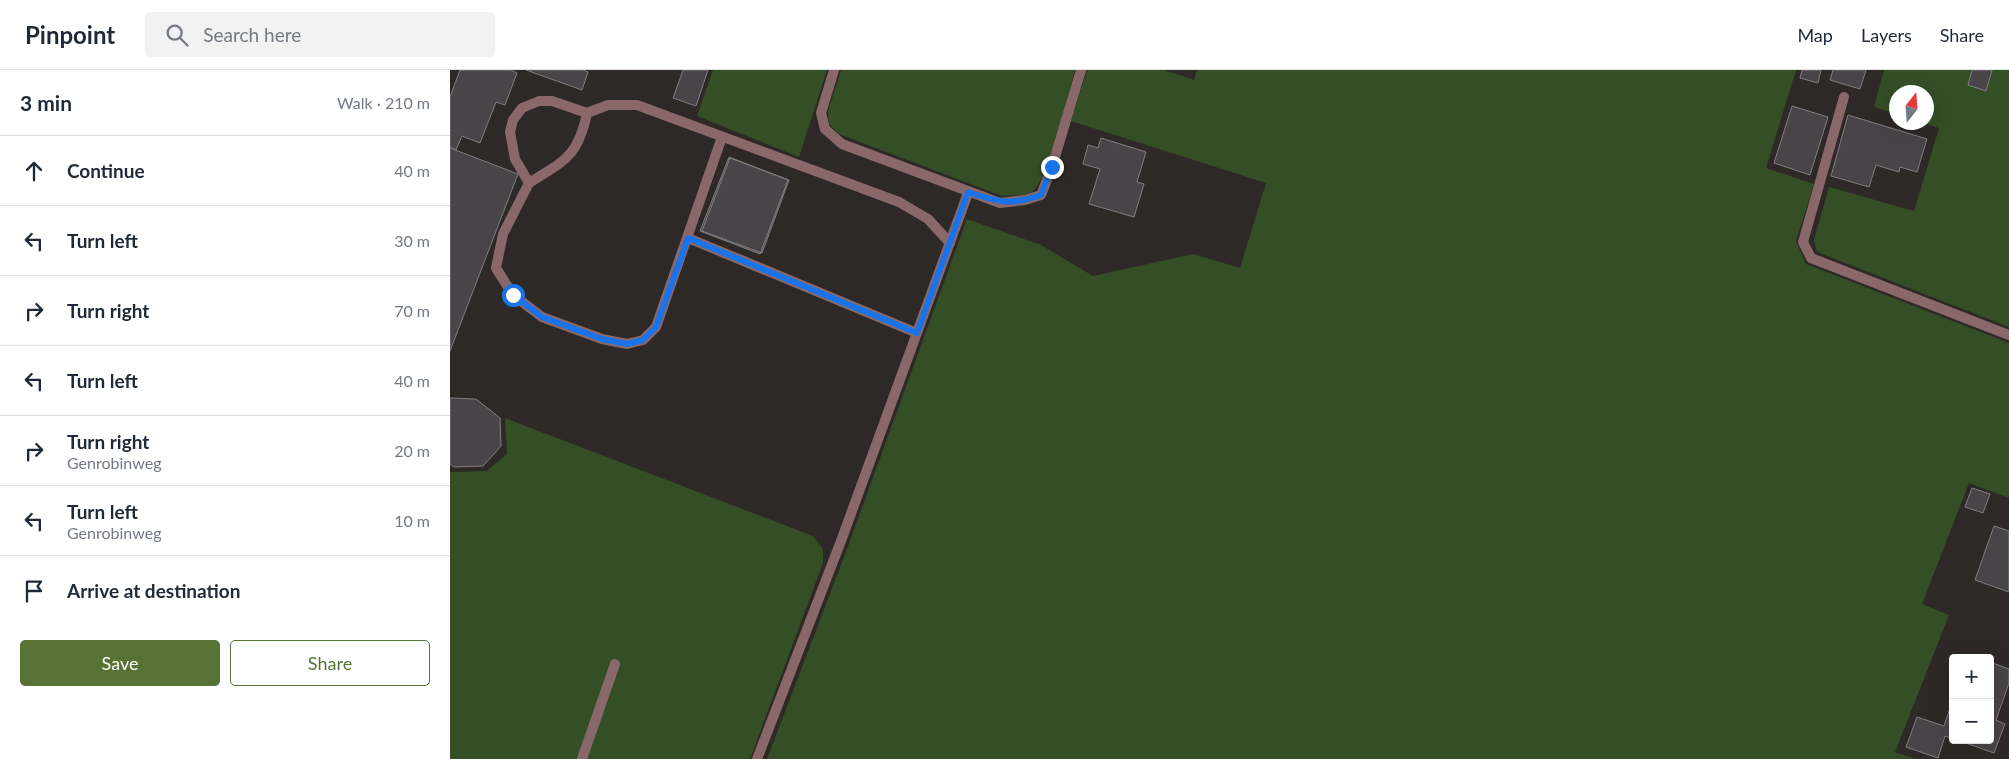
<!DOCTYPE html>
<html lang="en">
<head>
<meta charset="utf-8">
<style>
	:root { --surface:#fff; --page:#f2f2f3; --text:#1f2937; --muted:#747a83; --line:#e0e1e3; --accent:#587134 }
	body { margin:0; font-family:Lato,sans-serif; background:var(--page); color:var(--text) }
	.controls { position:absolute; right:15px; bottom:15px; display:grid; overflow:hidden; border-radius:5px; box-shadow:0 5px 20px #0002 }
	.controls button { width:45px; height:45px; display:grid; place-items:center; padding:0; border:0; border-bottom:1px solid var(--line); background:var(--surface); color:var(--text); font:25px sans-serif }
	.compass { position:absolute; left:1439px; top:15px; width:45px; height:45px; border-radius:50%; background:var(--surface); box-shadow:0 5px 20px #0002; rotate:17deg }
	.stop { position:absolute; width:15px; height:15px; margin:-11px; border:4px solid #1a73e8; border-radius:50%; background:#fff }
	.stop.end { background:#1a73e8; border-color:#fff; box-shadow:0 1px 5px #0008 }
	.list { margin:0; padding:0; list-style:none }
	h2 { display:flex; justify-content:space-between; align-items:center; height:65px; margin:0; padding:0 20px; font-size:21px }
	h2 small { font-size:16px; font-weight:400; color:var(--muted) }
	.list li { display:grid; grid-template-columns:32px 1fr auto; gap:15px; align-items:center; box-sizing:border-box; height:70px; padding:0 20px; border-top:1px solid var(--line) }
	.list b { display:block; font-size:19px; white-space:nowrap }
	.list p { margin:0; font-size:16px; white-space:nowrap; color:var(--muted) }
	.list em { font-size:16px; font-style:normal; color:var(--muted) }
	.actions { display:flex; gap:10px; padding:15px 20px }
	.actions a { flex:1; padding:11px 0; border:1px solid var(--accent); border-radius:5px; text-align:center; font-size:18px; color:var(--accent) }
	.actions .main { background:var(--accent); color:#fff }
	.icon { flex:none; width:28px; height:28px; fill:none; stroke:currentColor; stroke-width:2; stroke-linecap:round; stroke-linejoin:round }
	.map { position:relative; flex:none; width:1559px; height:689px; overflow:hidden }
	header { display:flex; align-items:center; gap:30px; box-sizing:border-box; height:70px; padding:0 25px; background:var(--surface); border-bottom:1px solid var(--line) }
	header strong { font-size:24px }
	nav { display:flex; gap:28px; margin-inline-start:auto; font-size:18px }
	.search { width:350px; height:45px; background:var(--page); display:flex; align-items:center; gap:12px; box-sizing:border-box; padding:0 18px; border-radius:5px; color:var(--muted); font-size:19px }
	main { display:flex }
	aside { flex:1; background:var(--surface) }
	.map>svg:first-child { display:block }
	.green { fill:#344e26 }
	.building { fill:#494448; stroke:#827d81 }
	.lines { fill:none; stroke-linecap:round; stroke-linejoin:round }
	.lane { stroke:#8a6869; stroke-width:10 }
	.street { stroke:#8a6869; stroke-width:10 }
	.route { stroke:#1a73e8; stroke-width:6 }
</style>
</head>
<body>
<header>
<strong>Pinpoint</strong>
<div class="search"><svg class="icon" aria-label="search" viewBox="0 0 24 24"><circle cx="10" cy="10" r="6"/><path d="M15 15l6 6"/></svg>Search here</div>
<nav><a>Map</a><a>Layers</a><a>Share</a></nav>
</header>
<main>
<aside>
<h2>3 min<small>Walk · 210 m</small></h2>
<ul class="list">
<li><svg class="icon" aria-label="ahead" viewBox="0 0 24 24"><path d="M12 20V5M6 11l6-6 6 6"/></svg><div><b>Continue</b></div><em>40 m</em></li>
<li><svg class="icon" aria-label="left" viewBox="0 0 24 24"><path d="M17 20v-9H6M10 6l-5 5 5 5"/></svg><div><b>Turn left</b></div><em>30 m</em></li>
<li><svg class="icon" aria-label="right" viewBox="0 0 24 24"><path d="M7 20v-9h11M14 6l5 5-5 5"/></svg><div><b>Turn right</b></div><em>70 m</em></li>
<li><svg class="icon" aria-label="left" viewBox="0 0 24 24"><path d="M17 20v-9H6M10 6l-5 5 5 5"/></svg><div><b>Turn left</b></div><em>40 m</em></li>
<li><svg class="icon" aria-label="right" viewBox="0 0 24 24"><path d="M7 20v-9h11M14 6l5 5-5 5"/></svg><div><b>Turn right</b><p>Genrobinweg</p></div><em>20 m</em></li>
<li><svg class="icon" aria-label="left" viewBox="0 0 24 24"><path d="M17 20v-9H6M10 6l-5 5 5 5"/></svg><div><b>Turn left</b><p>Genrobinweg</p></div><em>10 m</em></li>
<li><svg class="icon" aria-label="arrive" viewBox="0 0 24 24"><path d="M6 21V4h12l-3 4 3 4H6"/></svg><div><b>Arrive at destination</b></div></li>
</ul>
<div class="actions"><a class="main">Save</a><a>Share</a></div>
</aside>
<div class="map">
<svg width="1559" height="689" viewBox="0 0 1559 689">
	<rect width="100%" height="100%" fill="#2e2926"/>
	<path class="green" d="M263,0H377L349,87L247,46Z
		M391,0H625C618,24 600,107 583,121C575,127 561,125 552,126L389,64L379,54L378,41Z
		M637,0H714L744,10L747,0H1346L1316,98L1364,114L1346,171L1356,194L1559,273V428L1519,413L1472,534L1499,545L1445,682L1466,689H317L397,479L517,149L591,175L643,206L743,184L790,198L816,113L621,51Z
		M1434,0H1559V257L1367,182L1364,170L1379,117L1464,141L1489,58L1473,53L1476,52V22H1446V44L1424,37Z
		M55,348L363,466L373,479V493L300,689H0V402L37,401L57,384Z"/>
	<path class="building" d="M10,0H61L67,3L55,35L46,32L30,73L12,66L6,80L0,77V27Z
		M76,0H133L138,2L132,20Z
		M233,0H258L246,36L223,28Z
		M1352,0H1371L1368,13L1350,8Z
		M1383,0H1416L1410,19L1380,10Z
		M1522,0H1542L1536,21L1518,15Z
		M1342,36L1378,47L1360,105L1324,93Z
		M1398,45L1477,69L1467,102L1450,97L1449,102L1426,95L1419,117L1381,106Z
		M651,68L696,82L687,112L694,114L684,147L639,134L650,99L633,94L638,75L648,78Z
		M0,78L68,104L0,281Z
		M279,87L338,110L310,184L250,161Z
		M280,88L339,110L312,183L252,161Z
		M0,328L26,329L50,348L51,376L33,396L4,397L0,394Z
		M1522,418L1540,424L1533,443L1515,437Z
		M1544,456L1559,461V522L1525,510Z
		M1540,592L1559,599V613L1546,650L1555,654L1544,683L1507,670H1540Z
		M1502,632L1503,669L1495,666L1488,688L1456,677L1467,647L1494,656Z"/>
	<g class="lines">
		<path class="lane" d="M1394,27L1353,172L1361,188L1559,265
			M137,43C128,87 114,91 79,113L65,89L60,62L63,50L72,38L89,31H102L137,43L158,35H187L449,132L478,149L500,173
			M79,113L53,164L46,198L63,225L92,247L152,269L177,274L193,270L206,257L272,67
			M238,168L467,263
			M132,689L165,594
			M307,689L391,471L518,123"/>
		<path class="street" d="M384,0L371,43L375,59L392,74L550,133L575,130L591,125L602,97L631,0"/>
	</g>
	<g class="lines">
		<path class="route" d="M63,225L92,247L152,269L177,274L193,270L206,257L238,168L467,263L518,122C548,132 560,136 591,125L602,97"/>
	</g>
</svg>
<div class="controls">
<button>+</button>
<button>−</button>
</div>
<svg class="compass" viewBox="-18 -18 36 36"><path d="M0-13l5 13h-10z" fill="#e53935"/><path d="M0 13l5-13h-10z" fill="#747a83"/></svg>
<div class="stop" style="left:63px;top:225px"></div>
<div class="stop end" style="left:602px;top:97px"></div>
</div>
</main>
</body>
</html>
